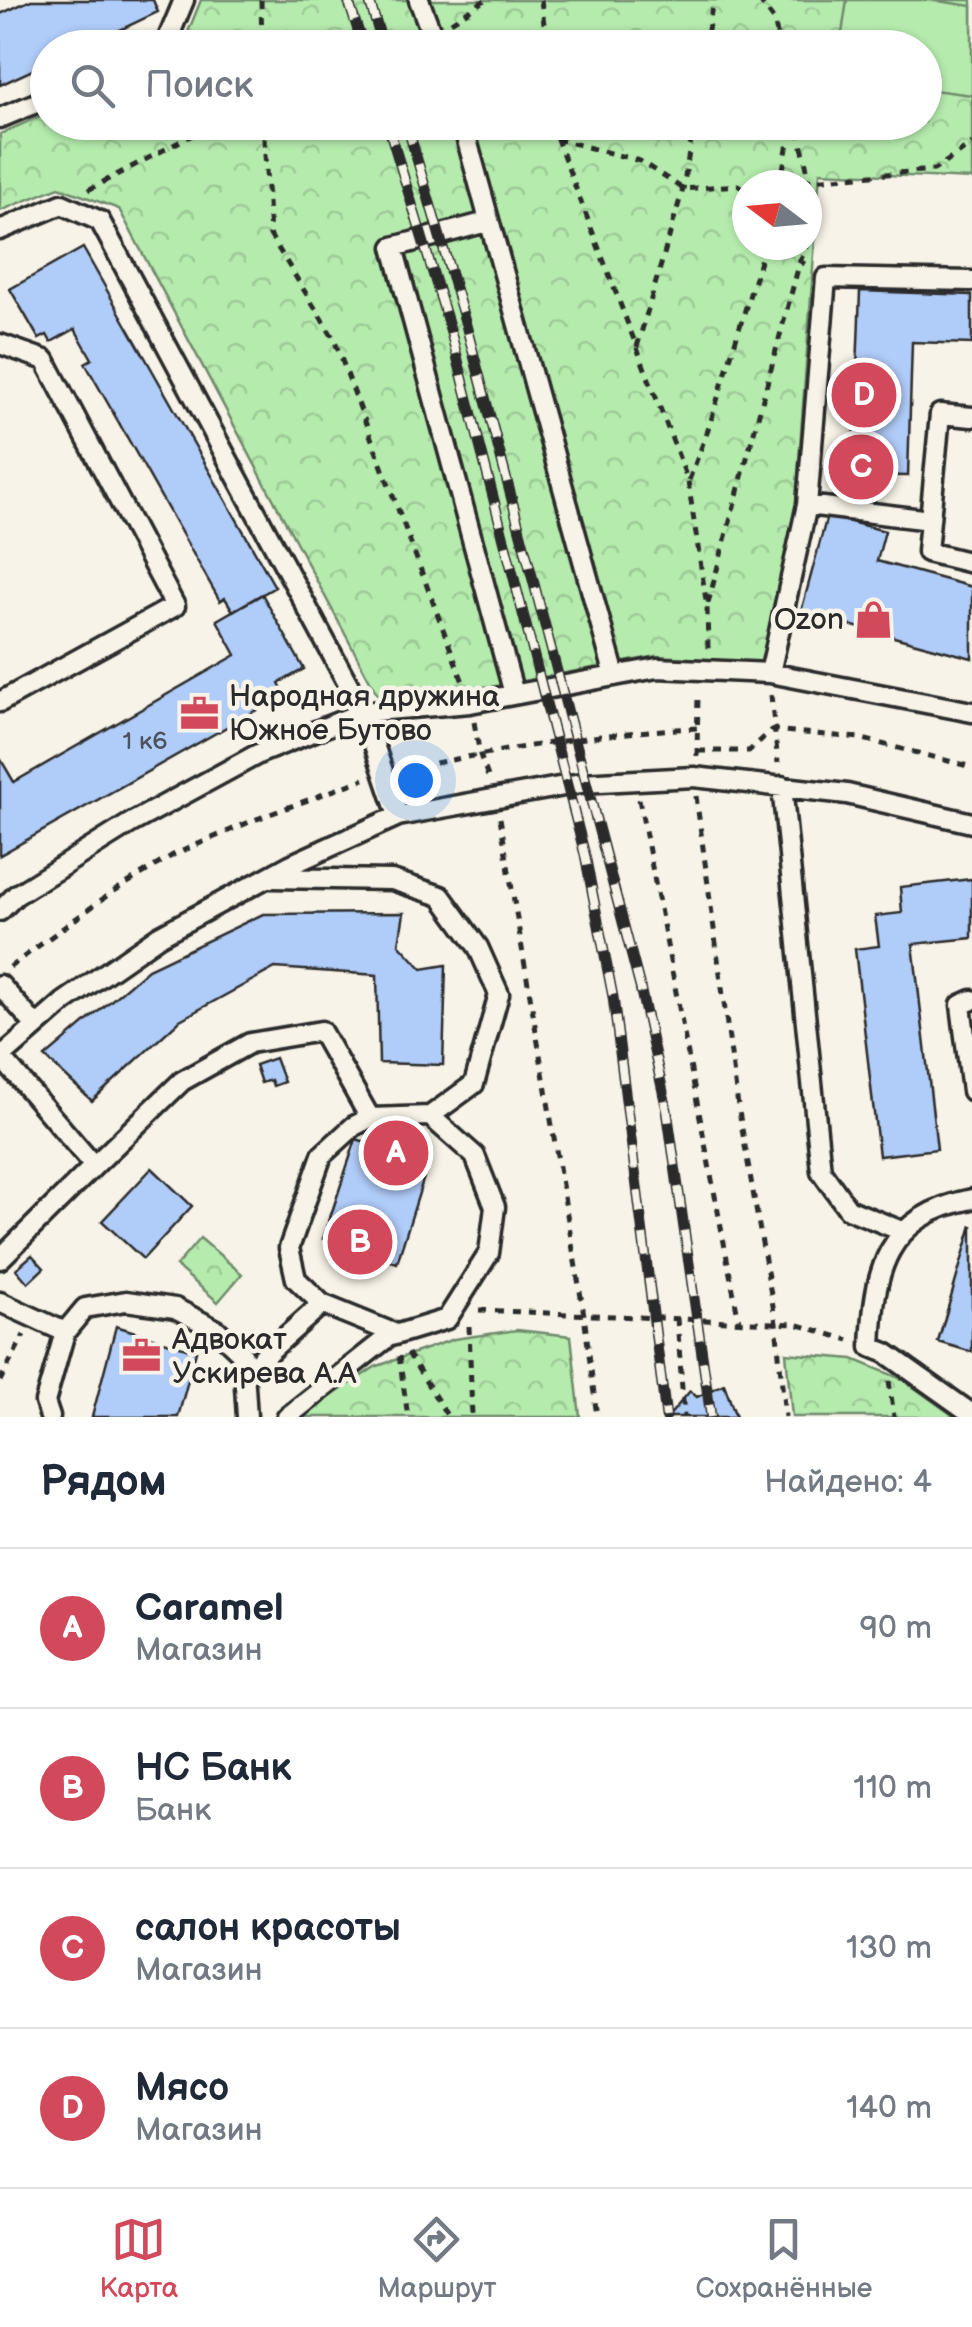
<!DOCTYPE html>
<html lang="ru">
<head>
<meta charset="utf-8">
<style>
	:root { --surface:#fff; --page:#f6f6f7; --text:#1f2937; --muted:#747a83; --line:#e0e1e3; --accent:#d1495b }
	body { margin:0; font-family:"Balsamiq Sans",sans-serif; background:var(--page); color:var(--text) }
	.compass { position:absolute; left:732px; top:170px; width:90px; height:90px; border-radius:50%; background:var(--surface); box-shadow:0 2px 8px #0004; rotate:286deg }
	.you { position:absolute; left:415px; top:780px; width:35px; height:35px; margin:-25px; border:8px solid #fff; border-radius:50%; background:#1a73e8; box-shadow:0 0 0 15px #1a73e833 }
	.badge { display:grid; place-items:center; width:65px; height:65px; border-radius:50%; background:var(--accent); color:#fff; font-size:32px; font-weight:700 }
	.pin { position:absolute; translate:-50% -50%; border:5px solid #fff; box-shadow:0 2px 10px #0006 }
	.list { margin:0; padding:0; list-style:none }
	h2 { display:flex; justify-content:space-between; align-items:center; height:130px; margin:0; padding:0 40px; font-size:42px }
	h2 small { font-size:32px; font-weight:400; color:var(--muted) }
	.list li { display:grid; grid-template-columns:65px 1fr auto; gap:30px; align-items:center; box-sizing:border-box; height:160px; padding:0 40px; border-top:2px solid var(--line) }
	.list b { display:block; font-size:38px; white-space:nowrap }
	.list p { margin:0; font-size:32px; white-space:nowrap; color:var(--muted) }
	.list em { font-size:32px; font-style:normal; color:var(--muted) }
	.icon { flex:none; width:55px; height:55px; fill:none; stroke:currentColor; stroke-width:2; stroke-linecap:round; stroke-linejoin:round }
	.map { position:relative; flex:none; width:972px; height:1417px; overflow:hidden }
	.search { position:absolute; background:var(--surface); box-shadow:0 2px 8px #0004; left:30px; right:30px; top:30px; height:110px; display:flex; align-items:center; gap:25px; box-sizing:border-box; padding:0 35px; border-radius:55px; color:var(--muted); font-size:38px }
	.sheet { height:770px; background:var(--surface) }
	nav { display:flex; justify-content:space-around; align-items:center; box-sizing:border-box; height:140px; border-top:2px solid var(--line); background:var(--surface); font-size:28px; color:var(--muted) }
	nav a { display:grid; justify-items:center; gap:5px }
	nav .on { color:var(--accent) }
	.map>svg:first-child { display:block }
	.park { fill:url(#park-crowns); stroke:#708b6c; stroke-width:2.5; fill-rule:evenodd }
	.pitch { fill:#b5ebad; stroke:#708b6c; stroke-width:2.5 }
	.building { fill:#b0ccf9; stroke:#2b2b2b; stroke-width:2.5 }
	.lines { fill:none; stroke-linecap:round; stroke-linejoin:round }
	.lane-casing { stroke:#2b2b2b; stroke-width:25 }
	.path { stroke:#2b2b2b; stroke-width:5; stroke-dasharray:8 8; stroke-linecap:butt }
	.lane { stroke:#f7f3e8; stroke-width:18 }
	.rail-casing { stroke:#2b2b2b; stroke-width:11 }
	.rail { stroke:#f7f3e8; stroke-width:8; stroke-dasharray:22; stroke-linecap:butt }
	.labels { text-anchor:middle; stroke-width:9; stroke-linejoin:round; paint-order:stroke }
	.number-label { font-size:25px; fill:#4c535e }
	.poi-label { font-size:30px; fill:#2b2b2b; stroke:#f7f3e8; text-anchor:start }
</style>
</head>
<body>
<div class="map">
<svg width="972" height="1417" viewBox="0 0 972 1417">
	<defs>
		<pattern id="park-crowns" width="20" height="18" patternUnits="userSpaceOnUse" patternTransform="scale(2.5)"><rect width="20" height="18" fill="#b5ebad"/><path d="M2 6a3 3 0 1 1 6 0M12 15a3 3 0 1 1 6 0" fill="none" stroke="#9cca95"/></pattern>
	</defs>
	<rect width="100%" height="100%" fill="#f7f3e8"/>
	<filter id="ink" filterUnits="userSpaceOnUse"><feTurbulence type="fractalNoise" baseFrequency=".01" numOctaves="2"/><feDisplacementMap in="SourceGraphic" scale="20" xChannelSelector="R" yChannelSelector="G"/><feConvolveMatrix kernelMatrix="1 2 1 2 8 2 1 2 1" color-interpolation-filters="sRGB"/></filter>
	<g filter="url(#ink)">
		<path class="park" d="M201,0H972V179L820,172L796,502L763,663L657,656L496,686L377,694L119,209L59,187L0,211V134L47,113L48,122H924V48L182,47ZM747,185H807V245H747Z
			M200,1238L242,1274L218,1302L176,1266Z
			M517,1330L571,1336L580,1417H300L375,1367L454,1339Z
			M786,1353L853,1359L902,1379L955,1417H792Z"/>
		<path class="pitch" d="M847,0H931L972,6V95L925,89L924,48L840,47Z"/>
		<path class="building" d="M31,0H153L158,12L82,48H48V63L0,85V14Z
			M83,248L275,587L233,611L225,598L220,601L85,363L92,359L75,329L51,342L47,335L39,339L10,289Z
			M860,291L972,295V344L912,342L908,476L853,475Z
			M827,516L885,531L877,561L972,587V658L801,612Z
			M262,594L304,669L279,683L285,694L0,855V758L14,782L236,655L217,620Z
			M972,879V938L913,944L937,1149L879,1156L855,949L879,946L875,916L902,913L900,887Z
			M404,913L399,944L422,969L446,965L443,1065L379,1063L377,975L275,968L180,1020L92,1101L45,1057L148,969L263,914Z
			M275,1058L284,1082L273,1086L271,1080L261,1083L255,1065Z
			M356,1139L429,1161L397,1263L323,1239Z
			M152,1168L192,1206L143,1259L102,1221Z
			M972,1225V1352L938,1342Z
			M32,1255L44,1268L28,1283L16,1269Z
			M116,1326L196,1351L178,1417H92Z
			M724,1384L736,1417H668L690,1391L697,1397Z"/>
		<g class="lines">
			<defs>
				<path id="lane" d="M419,0L437,48
					M164,48L184,0
					M0,118L48,98
					M462,122L615,676
					M487,222L393,247L514,694
					M0,230L62,204L100,221L363,712L398,816
					M0,344L45,360L175,606L0,702
					M972,417L940,414L927,552L972,563
					M807,505L930,520
					M770,673L807,505L826,278L972,281
					M782,786L821,1171L848,1209L904,1232
					M271,878L392,880L441,896L478,947L499,994L474,1084L430,1116
					M0,911L16,895L131,823L258,754L363,712L470,703L657,668L770,673L972,712
					M0,985L36,1026
					M972,1000L961,1005L972,1091
					M0,1058L64,1002L159,936L290,865L398,816L581,783L694,777L847,794L972,823
					M370,1118L354,1126L322,1155L289,1248L296,1279L322,1304L396,1334
					M94,1166L182,1081L250,1043L321,1031L370,1118L430,1116L475,1156L495,1207L489,1253L447,1319L388,1337L287,1417
					M972,1199C885,1216 874,1271 871,1347L886,1353L972,1414
					M0,1259L94,1166L1,1057
					M0,1302L65,1332L45,1402L50,1417
					M65,1332L85,1308L126,1301L175,1308L217,1330L243,1355L247,1417
					M244,1374L322,1304"/>
			</defs>
			<use href="#lane" class="lane-casing"/>
			<path class="path" d="M261,0L262,48
				M541,0L547,48
				M759,0L774,20L780,48
				M451,22L485,0
				M705,48L713,0
				M263,122L270,235L334,339L463,682
				M529,122L557,139L640,161L683,189L738,185L747,192
				M555,122L557,139L688,481L707,607L708,649
				M780,185L792,122
				M805,185L810,180L934,170L972,144
				M88,190L211,125L274,122
				M791,245L800,261L811,268
				M637,347L683,189L694,122
				M689,480L708,430L765,245
				M708,603L800,261C822,219 807,166 796,122
				M771,695L778,763
				M474,722L480,755L489,779
				M698,751H749L772,730L859,738L972,767
				M697,756L698,692
				M404,769C502,750 599,732 698,728
				M696,796L738,1106L776,1323L785,1417
				M639,799L739,1321
				M500,818L584,1315L597,1417
				M10,967L108,895L173,855L254,820L364,779
				M479,1310L796,1324L849,1340
				M677,1318L684,1417
				M469,1326L472,1417
				M408,1353L448,1417
				M399,1356L408,1417
				M0,1381L24,1335
				M889,1381L894,1417"/>
			<use href="#lane" class="lane"/>
			<defs>
				<path id="rail" d="M348,0L364,48
					M369,0L384,48
					M387,122L450,329L585,855L613,997L666,1417
					M406,122L466,325L640,987L667,1110L711,1417"/>
			</defs>
			<use href="#rail" class="rail-casing"/>
			<use href="#rail" class="rail"/>
		</g>
	</g>
	<defs>
		<symbol id="shop-bare" viewBox="-9 -9 18 18"><path d="M-5-2.5h2.3a2.7 3.5 0 0 1 5.4 0H5L5.5 6h-11ZM-1.5-2.5h3a1.5 2.3 0 0 0-3 0Z" fill="#d1495b" stroke="#f7f3e8" stroke-width="2.5" paint-order="stroke"/></symbol>
		<symbol id="office-bare" viewBox="-9 -9 18 18"><path d="M-6-3h4V-5.5h4V-3h4V5H-6ZM-1-4.5V-3h2v-1.5ZM-6 0V1H6V0Z" fill="#d1495b" stroke="#f7f3e8" stroke-width="2.5" paint-order="stroke"/></symbol>
	</defs>
	<g fill-rule="evenodd">
		<use href="#shop-bare" x="846" y="592" width="55" height="55"/>
		<use href="#office-bare" x="172" y="686" width="55" height="55"/>
		<use href="#office-bare" x="114" y="1328" width="55" height="55"/>
	</g>
	<g class="labels">
		<g class="number-label">
			<text x="145" y="749">1 к6</text>
		</g>
		<g class="poi-label">
			<text x="844" y="629" text-anchor="end">Ozon</text>
			<text x="229" y="706">Народная дружина<tspan x="229" dy="34">Южное Бутово</tspan></text>
			<text x="172" y="1349">Адвокат<tspan x="172" dy="34">Ускирева А.А</tspan></text>
		</g>
	</g>
</svg>
<svg class="compass" viewBox="-18 -18 36 36"><path d="M0-13l5 13h-10z" fill="#e53935"/><path d="M0 13l5-13h-10z" fill="#747a83"/></svg>
<div class="you"></div>
<div class="pin badge" style="left:396px;top:1153px">A</div>
<div class="pin badge" style="left:360px;top:1242px">B</div>
<div class="pin badge" style="left:861px;top:467px">C</div>
<div class="pin badge" style="left:864px;top:395px">D</div>
<div class="search"><svg class="icon" aria-label="search" viewBox="0 0 24 24"><circle cx="10" cy="10" r="6"/><path d="M15 15l6 6"/></svg>Поиск</div>
</div>
<section class="sheet">
<h2>Рядом<small>Найдено: 4</small></h2>
<ul class="list">
<li><span class="badge">A</span><div><b>Caramel</b><p>Магазин</p></div><em>90 m</em></li>
<li><span class="badge">B</span><div><b>НС Банк</b><p>Банк</p></div><em>110 m</em></li>
<li><span class="badge">C</span><div><b>салон красоты</b><p>Магазин</p></div><em>130 m</em></li>
<li><span class="badge">D</span><div><b>Мясо</b><p>Магазин</p></div><em>140 m</em></li>
</ul>
</section>
<nav>
<a class="on"><svg class="icon" aria-label="map" viewBox="0 0 24 24"><path d="M3 6l6-2 6 2 6-2v14l-6 2-6-2-6 2zM9 4v14M15 6v14"/></svg>Карта</a>
<a><svg class="icon" aria-label="directions" viewBox="0 0 24 24"><path d="M12 3l9 9-9 9-9-9zM9 14v-3h6M13 9l2 2-2 2"/></svg>Маршрут</a>
<a><svg class="icon" aria-label="saved" viewBox="0 0 24 24"><path d="M7 4h10v16l-5-4-5 4z"/></svg>Сохранённые</a>
</nav>
</body>
</html>
